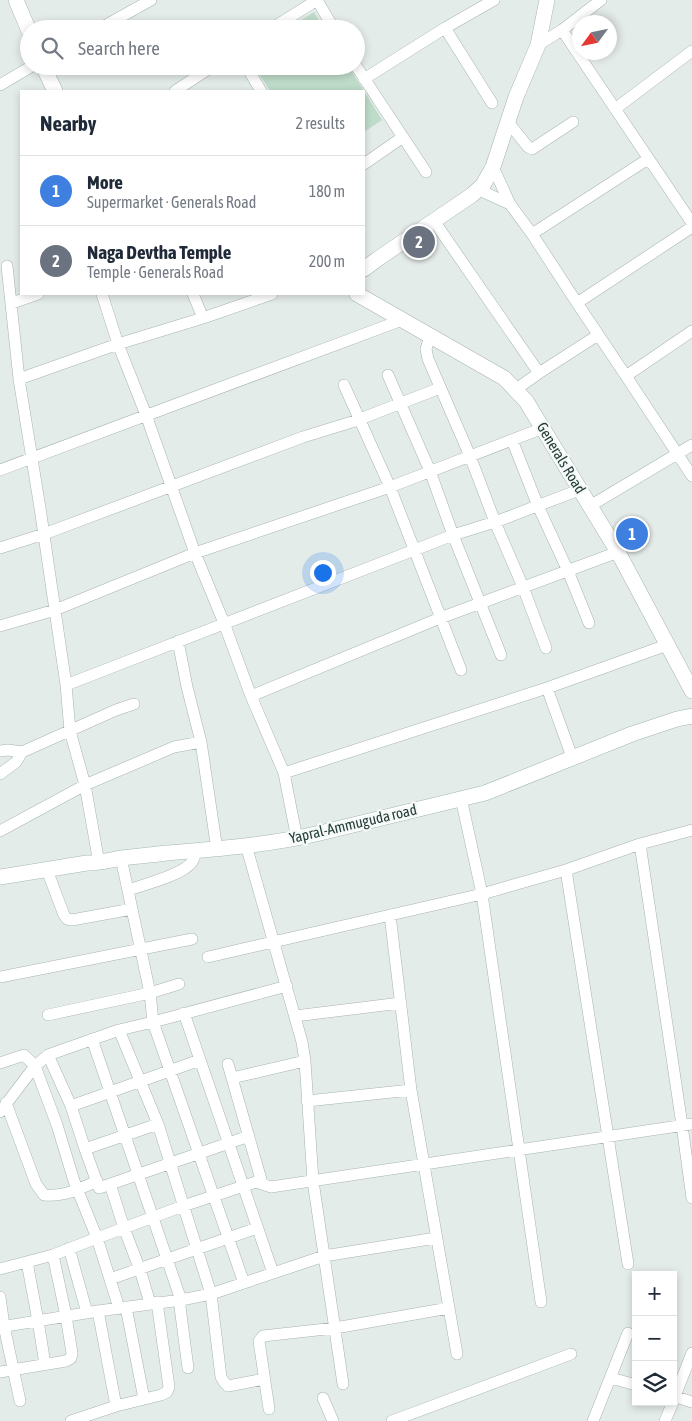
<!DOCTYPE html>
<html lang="en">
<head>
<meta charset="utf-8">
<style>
	:root { --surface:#fff; --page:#f2f2f3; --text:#1f2937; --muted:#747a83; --line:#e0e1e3; --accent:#795a4d }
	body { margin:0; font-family:"Asap Condensed",sans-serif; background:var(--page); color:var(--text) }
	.controls { position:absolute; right:15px; bottom:15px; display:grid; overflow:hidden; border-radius:0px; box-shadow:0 2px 8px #0003 }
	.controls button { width:45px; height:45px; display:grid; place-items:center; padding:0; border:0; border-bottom:1px solid var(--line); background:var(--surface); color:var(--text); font:25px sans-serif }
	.compass { position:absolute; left:572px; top:15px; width:45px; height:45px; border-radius:50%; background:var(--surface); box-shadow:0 2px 8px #0003; rotate:237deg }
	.you { position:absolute; left:322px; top:572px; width:18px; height:18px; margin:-12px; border:4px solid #fff; border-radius:50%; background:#1a73e8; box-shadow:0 0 0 8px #1a73e833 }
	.badge { display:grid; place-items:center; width:32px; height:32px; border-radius:50%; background:var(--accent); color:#fff; font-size:16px; font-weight:700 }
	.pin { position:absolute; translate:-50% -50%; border:2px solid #fff; box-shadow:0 1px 5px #0006 }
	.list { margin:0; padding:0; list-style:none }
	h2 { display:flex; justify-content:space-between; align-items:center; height:65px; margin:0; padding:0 20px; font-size:21px }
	h2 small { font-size:16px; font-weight:400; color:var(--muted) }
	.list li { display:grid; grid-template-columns:32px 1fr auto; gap:15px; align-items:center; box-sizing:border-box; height:70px; padding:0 20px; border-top:1px solid var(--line) }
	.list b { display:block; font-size:19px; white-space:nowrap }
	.list p { margin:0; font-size:16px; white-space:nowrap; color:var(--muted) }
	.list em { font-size:16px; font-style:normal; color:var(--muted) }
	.icon { flex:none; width:28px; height:28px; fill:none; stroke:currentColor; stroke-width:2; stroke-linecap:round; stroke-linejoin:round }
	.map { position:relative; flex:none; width:692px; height:1421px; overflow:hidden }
	.search { position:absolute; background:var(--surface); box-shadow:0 2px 8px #0003; left:20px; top:20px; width:345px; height:55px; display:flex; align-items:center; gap:12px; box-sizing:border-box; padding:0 18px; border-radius:28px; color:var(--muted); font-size:19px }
	.panel { position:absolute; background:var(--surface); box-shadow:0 2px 8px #0003; left:20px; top:90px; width:345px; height:205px; border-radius:0px }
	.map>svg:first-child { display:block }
	.green { fill:#bfdcca }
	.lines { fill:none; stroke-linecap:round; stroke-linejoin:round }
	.minor-casing { stroke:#a7b4b1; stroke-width:12 }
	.tertiary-casing { stroke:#a7b4b1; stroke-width:16 }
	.secondary-casing { stroke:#a3b7b3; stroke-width:16 }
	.minor { stroke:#fff; stroke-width:11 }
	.tertiary { stroke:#fff; stroke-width:15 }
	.secondary { stroke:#fff; stroke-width:15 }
	.labels { text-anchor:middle; stroke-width:4.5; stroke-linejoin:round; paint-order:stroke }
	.street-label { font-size:15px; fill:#253d39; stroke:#f5f9f7 }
</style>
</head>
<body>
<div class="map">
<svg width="692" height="1421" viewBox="0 0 692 1421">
	<rect width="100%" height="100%" fill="#e4ecea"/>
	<path class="green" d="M314,12L324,29H287Z
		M254,66H348L364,91H270Z
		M364,91L382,120L364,132Z"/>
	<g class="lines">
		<defs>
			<path id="minor" d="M317,0L334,29
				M445,28L492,103
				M99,29L151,0
				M271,29L317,0
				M562,30L692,223
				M538,45L562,30L601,0
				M246,66L261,91
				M356,66L426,172
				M364,79L445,28L494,0
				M0,85L32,66
				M175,91L213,66
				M615,109L692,51
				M508,122L528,147L532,149L573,122
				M364,164L403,137
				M493,167L510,204L532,234L577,303L626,376L692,476
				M479,190L510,204
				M434,221L539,373
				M532,234L648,159
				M7,266L19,379L40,508L66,685L70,731L85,785L99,863
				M102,294L118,344L146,415L195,553L224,623L251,696L284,773L297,839
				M193,294L203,318
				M12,303L38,294
				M577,303L692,227
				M430,336L426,349L428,359L470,456L495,522L523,587L546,648
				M388,375L430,471L453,535L501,655
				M626,376L692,331
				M19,379L118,344L203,318L272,294
				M344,385L390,487L461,670
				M515,390L539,373L598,335
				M512,440L538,506L568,571L589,623
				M0,470L402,320
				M590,506L692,445
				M0,548L44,534L303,437L355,421L440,388
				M0,626L55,610L195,553L390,487L543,428
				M178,641L187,687L201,742L217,850
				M66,685L453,535L495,522L579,490
				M547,688L572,757
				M251,696L440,618L618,552
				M0,751L8,750L22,752
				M284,773L547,688L667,645
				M0,774L16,762L22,752L116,710L134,704
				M461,798L482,894L541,1302
				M0,831L85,785L174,747L201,742
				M640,844L682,1125L692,1198
				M246,845L302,1042L305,1061L313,1181L343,1384
				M47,870L64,915L67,919L72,920L132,909
				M566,870L628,1264
				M128,890C143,885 183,875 192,862C194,859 195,854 197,851
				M390,915L411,1090L457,1354
				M208,957L482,894L566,870L640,844L692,830
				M0,977L192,939
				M184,1013L273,1273
				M48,1015L150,993L179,984
				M295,1016L401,1003
				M119,1030L158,1124L211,1294L221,1377L224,1382L228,1386L264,1379
				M92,1039L181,1300L180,1307L188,1368
				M48,1055L71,1106L85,1149L99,1188L249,1136
				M0,1063L24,1055L35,1066L57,1125L74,1181L97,1238L119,1308
				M228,1064L262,1183
				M232,1078L305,1061
				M307,1101L411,1090
				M6,1103L36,1184L44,1195C63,1197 80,1189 97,1181
				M71,1106L200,1060
				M0,1112L35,1066L48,1055L119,1030L153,1022L150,993L121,858
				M85,1149L158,1124
				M110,1184L124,1228L140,1270L150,1303
				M69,1248L87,1313
				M27,1262L38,1321L45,1364
				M0,1269L53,1255L97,1238L183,1206L256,1182L271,1187L692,1124
				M110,1279L257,1228
				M244,1283L153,1022L287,986
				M0,1297L4,1326L20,1401
				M126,1307L144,1399
				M98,1311L116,1406L161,1395L167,1392L169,1387L157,1302
				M0,1327L98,1311L181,1300L211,1294L324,1256L436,1238
				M0,1372L66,1361L71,1358L72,1353L66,1316L53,1255
				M611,1378L636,1385
				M673,1396L692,1402
				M323,1398L333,1421
				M673,1401L692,1353
				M269,1409L259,1341L263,1336L335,1328L449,1308
				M71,1421L116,1406
				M392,1421L571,1354
				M593,1421L628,1333
				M665,1421L673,1402"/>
			<path id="tertiary" d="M16,0L29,31
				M43,66L55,91
				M364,269L379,258L472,195L483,185L493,167L516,97L538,45L547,0
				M357,294L504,378L526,401L618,552L692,691"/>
			<path id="secondary" d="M0,877L87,863C99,863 110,860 122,858C137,856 152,855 167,853C218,849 270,845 320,833L485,793L632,734L677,719L692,716"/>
		</defs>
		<use href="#minor" class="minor-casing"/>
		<use href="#tertiary" class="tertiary-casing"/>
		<use href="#secondary" class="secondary-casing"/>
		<use href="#minor" class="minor"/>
		<use href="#tertiary" class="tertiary"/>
		<use href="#secondary" class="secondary"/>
	</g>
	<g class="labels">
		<g class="street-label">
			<text transform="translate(561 458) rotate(59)" y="5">Generals Road</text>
			<text transform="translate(353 824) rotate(-13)" y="5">Yapral-Ammuguda road</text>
		</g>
	</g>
</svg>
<div class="controls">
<button>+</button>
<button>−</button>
<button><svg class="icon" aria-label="layers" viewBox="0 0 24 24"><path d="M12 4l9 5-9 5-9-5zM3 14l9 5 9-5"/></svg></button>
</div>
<svg class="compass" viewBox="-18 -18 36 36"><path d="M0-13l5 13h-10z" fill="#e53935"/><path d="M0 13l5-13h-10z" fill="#747a83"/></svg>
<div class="you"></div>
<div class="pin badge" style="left:632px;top:534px;background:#3f7fe0">1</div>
<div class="pin badge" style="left:419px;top:242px;background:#6b7280">2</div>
<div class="search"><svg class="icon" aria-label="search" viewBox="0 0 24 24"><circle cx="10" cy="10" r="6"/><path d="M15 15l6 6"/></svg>Search here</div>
<section class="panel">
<h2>Nearby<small>2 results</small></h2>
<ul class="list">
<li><span class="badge" style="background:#3f7fe0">1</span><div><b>More</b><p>Supermarket · Generals Road</p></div><em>180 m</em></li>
<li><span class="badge" style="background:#6b7280">2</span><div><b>Naga Devtha Temple</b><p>Temple · Generals Road</p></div><em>200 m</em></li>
</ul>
</section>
</div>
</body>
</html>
